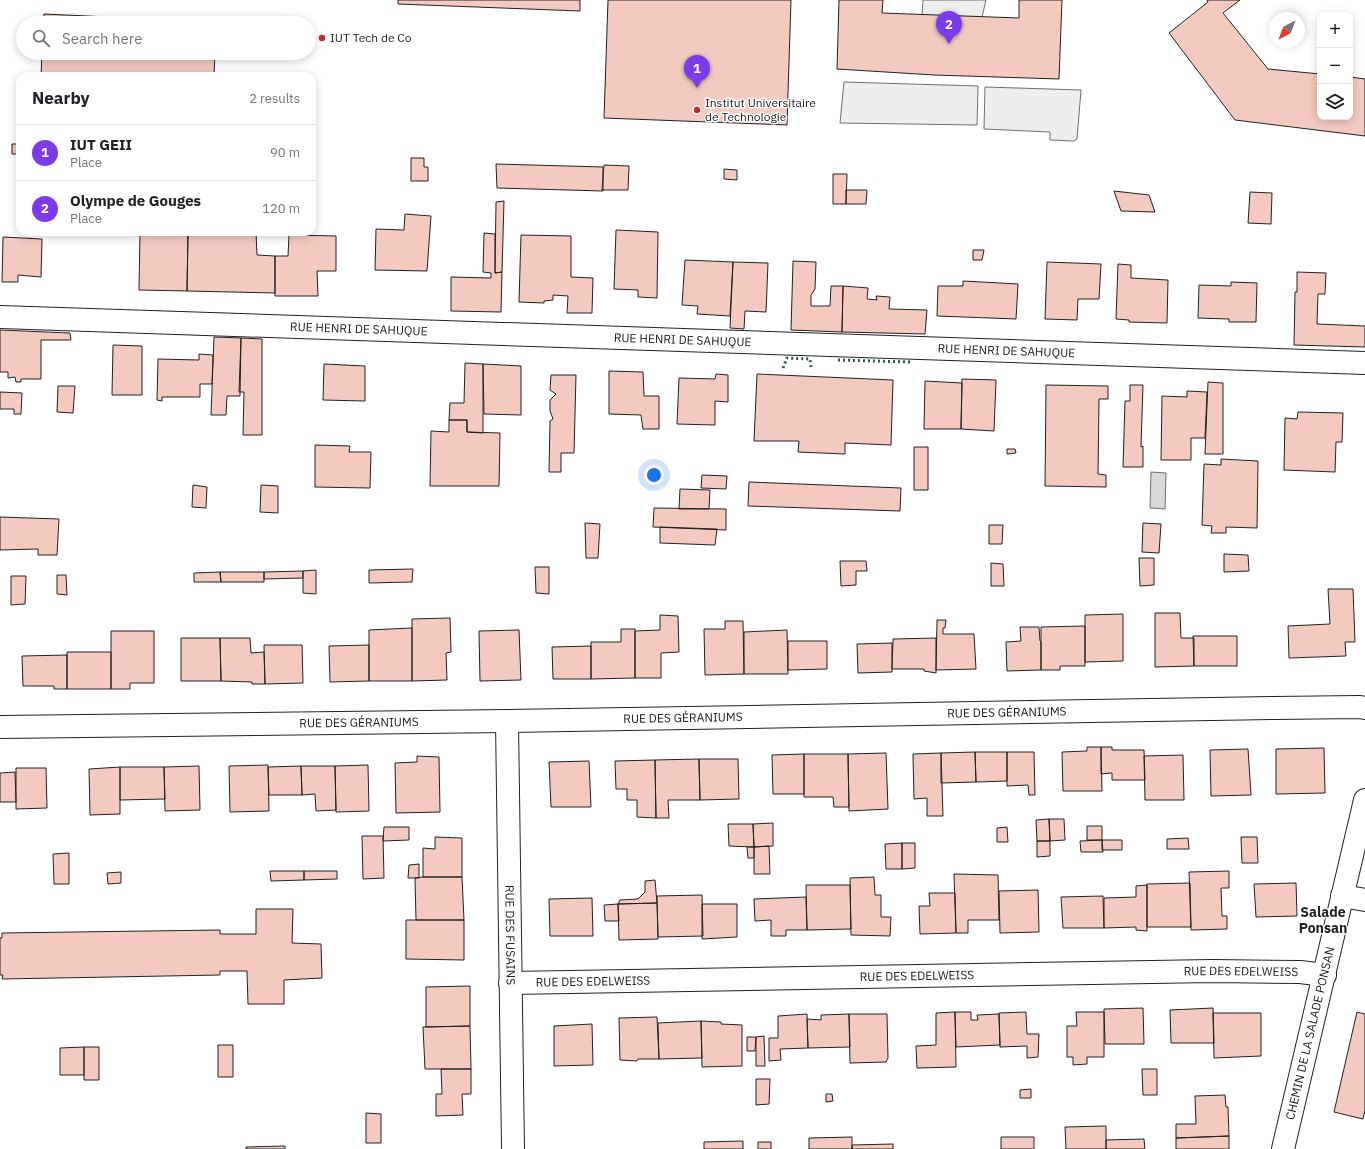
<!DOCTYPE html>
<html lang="en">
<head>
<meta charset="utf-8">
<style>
	:root { --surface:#fff; --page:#f6f6f6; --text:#202124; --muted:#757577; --line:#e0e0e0; --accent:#7c3aed }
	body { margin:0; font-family:"IBM Plex Sans",sans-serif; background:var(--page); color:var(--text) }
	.controls { position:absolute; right:12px; top:12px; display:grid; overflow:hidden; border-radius:8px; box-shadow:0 2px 10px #0003 }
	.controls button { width:36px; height:36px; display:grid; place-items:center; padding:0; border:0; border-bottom:1px solid var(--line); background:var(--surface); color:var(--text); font:20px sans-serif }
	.compass { position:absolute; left:1269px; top:12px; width:36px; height:36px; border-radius:50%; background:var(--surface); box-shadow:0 2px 10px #0003; rotate:222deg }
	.you { position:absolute; left:654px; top:475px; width:14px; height:14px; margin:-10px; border:3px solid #fff; border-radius:50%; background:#1a73e8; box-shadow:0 0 0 6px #1a73e833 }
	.badge { display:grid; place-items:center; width:26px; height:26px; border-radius:50%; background:var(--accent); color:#fff; font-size:13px; font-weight:700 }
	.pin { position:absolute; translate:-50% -33px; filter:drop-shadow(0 1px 2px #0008) }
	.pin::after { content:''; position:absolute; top:21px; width:14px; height:12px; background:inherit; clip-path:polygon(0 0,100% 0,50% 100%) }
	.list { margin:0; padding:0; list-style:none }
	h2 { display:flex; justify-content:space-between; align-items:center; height:52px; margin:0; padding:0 16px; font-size:17px }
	h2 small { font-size:13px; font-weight:400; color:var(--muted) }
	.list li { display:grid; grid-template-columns:26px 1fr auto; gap:12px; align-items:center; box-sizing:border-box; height:56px; padding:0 16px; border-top:1px solid var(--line) }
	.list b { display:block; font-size:15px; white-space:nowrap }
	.list p { margin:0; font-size:13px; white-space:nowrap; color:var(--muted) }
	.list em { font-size:13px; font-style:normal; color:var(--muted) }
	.icon { flex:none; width:22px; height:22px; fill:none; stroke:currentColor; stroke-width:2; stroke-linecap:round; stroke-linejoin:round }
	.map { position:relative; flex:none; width:1365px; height:1149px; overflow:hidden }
	.search { position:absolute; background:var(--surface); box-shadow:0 2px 10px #0003; left:16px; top:16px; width:300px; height:44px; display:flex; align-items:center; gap:10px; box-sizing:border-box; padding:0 14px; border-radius:22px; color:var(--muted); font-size:15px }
	.panel { position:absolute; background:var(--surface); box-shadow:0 2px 10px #0003; left:16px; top:72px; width:300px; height:164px; border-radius:12px }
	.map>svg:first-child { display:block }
	.green { fill:#eee; stroke:#6f6f6f }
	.water { fill:#d9d9d9; stroke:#6f6f6f }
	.building { fill:#f3c9c0; stroke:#222 }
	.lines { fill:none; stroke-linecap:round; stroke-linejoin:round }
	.minor-casing { stroke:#222; stroke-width:24 }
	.tertiary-casing { stroke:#222; stroke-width:24 }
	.minor { stroke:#fff; stroke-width:22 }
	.tertiary { stroke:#fff; stroke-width:22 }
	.hedge { stroke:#2f5e38; stroke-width:3; stroke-dasharray:2 3; stroke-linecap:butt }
	.poi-dot { fill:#c62828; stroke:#fff; stroke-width:1.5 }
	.labels { text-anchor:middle; stroke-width:3; stroke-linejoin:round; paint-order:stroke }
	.poi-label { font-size:12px; fill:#222; stroke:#fff; text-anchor:start }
	.street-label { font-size:12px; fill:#222; stroke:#fff }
	.quarter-label { font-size:14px; font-weight:bold; fill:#222; stroke:#fff }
</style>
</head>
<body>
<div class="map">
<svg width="1365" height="1149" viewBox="0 0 1365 1149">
	<rect width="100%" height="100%" fill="#fff"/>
	<path class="green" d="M923,0H986L982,17L922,15Z
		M844,82L978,86L977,125L840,123Z
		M985,87L1081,90L1077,139L1074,141L1050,140V132L984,129Z"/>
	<path class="water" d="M1151,472L1166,473L1165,509L1150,508Z"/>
	<path class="building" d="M398,0H580V11L398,4Z
		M608,0H791L787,125L604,118Z
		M839,0H883L882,13L1019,18V0H1062L1059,79L934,75L837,69Z
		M1207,0H1240L1223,13L1268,69L1320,74V117H1350V77L1365,79V136L1235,120L1169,33L1208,2Z
		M44,14L216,22V23H44Z
		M42,53H215L214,76H41Z
		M12,144H20V154H12Z
		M411,158H424V167H428V181H411Z
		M496,164L603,167V191L497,188Z
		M604,165L629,166L628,190H602Z
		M724,169L737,170V180L724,179Z
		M833,174H847L846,204H833Z
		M846,190H867L866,204H846Z
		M1114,191L1149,195L1155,212L1121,211Z
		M1250,192L1272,193L1271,224L1248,223Z
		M504,201L502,272L495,273L496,202Z
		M405,214L431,216L427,271L375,270L376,229L404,230Z
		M616,230L658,232L657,298L638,297V290L614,289Z
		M140,232H188L187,291L139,290Z
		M188,232H256L257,255L275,256V293L187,291Z
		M484,233L495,234V273L502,272L501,312L451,311V277L491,278V273L483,272Z
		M289,235L336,236V271H317L318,296H275V256H288Z
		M521,235L571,236V277L593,278L592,313H567L568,296L553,295V300L544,301V303L519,302Z
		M3,237L42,239L41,277L18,275V282H2Z
		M973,250H984L982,260H973Z
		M685,260L733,262L730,316L697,314L698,306L682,305Z
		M793,261L816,262L815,289L811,295V306H830L831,286H843L842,332L791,330Z
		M733,262L768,263L766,312L745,311L744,329L730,328Z
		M1047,262L1101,264L1099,299H1078L1077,320L1045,319Z
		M1118,264L1131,265V278L1168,280L1167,323L1129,322V320L1116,319Z
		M1297,272L1326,273L1325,294H1318L1317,324L1365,326V347L1294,345L1295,292H1297Z
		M963,281L1018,284L1016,319L937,316L938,286H963Z
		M1231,282L1257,283L1256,322H1229V319L1198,318L1199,285L1231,286Z
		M843,286L868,288L867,299L877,300L876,296L890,297L889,309L927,310L925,334L842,332Z
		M0,330L70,333L71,340H41V379H21V382H16L15,377L8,378V372H0Z
		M214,337L241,338L240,396H227L226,415H211Z
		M241,338L262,339V435H243L244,392H239Z
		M113,345L142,346V395H112Z
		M199,354L213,355L212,384H200V397H162V401L157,400L158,359L199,360Z
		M465,363L483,364V433L467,432V420H449L450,403H464Z
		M324,364L365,366V401L323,400Z
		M483,364L521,366V415L484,414Z
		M609,371L643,372L644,396H659V429H643L641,415L609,414Z
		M716,374L728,375V402L715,401V425L677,424L679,378L715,379Z
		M757,374L893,380L891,445L845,443V454L798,452L799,441H754Z
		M551,375H576L574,453H561V472H549L550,421L553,419L550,411V400L556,394L550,390Z
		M962,379L996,380L994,431L961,429Z
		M925,381L962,383L961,429H924Z
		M1208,382L1223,383V454H1205Z
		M1046,385L1108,386V399H1099L1098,474L1106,475V487L1045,486Z
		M1130,385H1143L1141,447L1143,446V467H1123L1125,401H1130Z
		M58,386H75L73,413L57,412Z
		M1187,391L1207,392L1205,438H1191V460H1161L1162,396L1187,397Z
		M0,392L22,393L21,414H14V409H0Z
		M1298,412L1343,413L1342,442H1336L1335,472L1284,470L1285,418L1297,419Z
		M449,420H467V432L500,433L499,486H430L431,431L449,432Z
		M315,445L350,446L349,452H371L370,488L315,487Z
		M914,447H928V490H914Z
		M1007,449H1015L1016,453L1007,454Z
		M1221,459L1258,461L1257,528L1226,527V533H1211L1212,526L1202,525L1204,464L1221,465Z
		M702,475L727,476L726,489L701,488Z
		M749,482L901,488L900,511L748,506Z
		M193,485L207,487L206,508L192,507Z
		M261,485L278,486V513L260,512Z
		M680,489L710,490L709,509H679Z
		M654,508L726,509V530L653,527Z
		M0,517L59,519L57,555H38V549L0,550Z
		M585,523L600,524L598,558H586Z
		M1143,523L1161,524L1159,553L1142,552Z
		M989,525H1003L1002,544H989Z
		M660,527L717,529L715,545L660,543Z
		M1224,554L1248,555L1249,571L1224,572Z
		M1139,558H1154V585L1140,586Z
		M840,561H866L867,571H856V585L841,586Z
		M991,563L1003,564L1004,586H991Z
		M535,567H549V594L536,593Z
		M413,569L412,582L369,583V570Z
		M316,570V594L303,593V571Z
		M303,571V578L264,579V572Z
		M220,572L221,582H194V573Z
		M220,572H264V582H221Z
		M57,575H66L67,595L57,594Z
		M11,576H26L25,604L11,605Z
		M1328,589H1353L1355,642H1345L1346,656L1289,658L1288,626L1330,624Z
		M1155,613H1180L1181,638H1194V666L1155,667Z
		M1123,614V661L1085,662V615Z
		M660,615L678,616L679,652L661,653V678H635V631L660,630Z
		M450,618L451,652L446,653L447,680L412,681V619Z
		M937,620H946L945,628H943V634H974L976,669L936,670Z
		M725,621H743L744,674L705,675L704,629H725Z
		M1085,626V666H1060V670H1041V627Z
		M1020,627H1039L1040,641L1041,642V670L1007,671L1006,642L1021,641Z
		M412,628V681H369V630Z
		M621,629H635V678L591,679V642H621Z
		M519,630L521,680L480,681L479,631Z
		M787,630L788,674H744V632Z
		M111,631H154V683H130V689H111Z
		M1193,636H1237V666H1194Z
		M181,638H220L221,681H181Z
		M220,638H250L251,653L264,652L265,684H252V682L221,681Z
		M936,638V673L924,671V669H892L893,639Z
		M788,641H827V669L788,670Z
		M892,643V672L858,673L857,644Z
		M264,645H302L303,683L265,684Z
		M369,645V681L330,682L329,646Z
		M591,646V679H553L552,647Z
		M67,652H111V689H67Z
		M67,655V689H54V686H23L22,656Z
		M1087,747H1101L1102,791H1063L1062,752L1087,751Z
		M1101,747H1112V750H1144L1145,780H1112V773L1101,774Z
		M1324,748L1325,793L1276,794V749Z
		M1248,749L1251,795L1211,796L1210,750Z
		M975,752H1007V781L976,782Z
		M975,752L976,782L941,783V753Z
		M1007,752H1034L1035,795H1029L1028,785L1007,786Z
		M886,753L888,809L849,811L848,754Z
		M941,753L943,816H927V798L914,799L913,754Z
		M804,754H848L849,807H834L833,797H804Z
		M804,754V794H773L772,755Z
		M1183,755L1184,800H1145L1144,756Z
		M417,756L439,757L440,812L396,813L395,763L417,762Z
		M699,759L700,800H668L669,818H656L655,760Z
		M699,759H738L739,799L700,800Z
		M655,760L656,818L637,817V800H627V789H616L615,761Z
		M589,761L591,807H551L549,762Z
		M268,765L269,811L230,812L229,766Z
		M368,765L369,811L336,812L335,766Z
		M199,766L200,810L165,811L164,767Z
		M301,766H335L336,810L316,811L315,794L302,795Z
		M301,766L302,795H269L268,767Z
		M120,767H164L165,799L120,800Z
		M120,767V814L90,815L89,769Z
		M16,768H46L47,808L16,809Z
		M15,772L16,802H0V773Z
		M1049,819L1050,841H1037L1036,820Z
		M1049,819H1064L1065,840L1050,841Z
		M773,823V846L754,847L753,824Z
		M728,824H753L754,847L729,846Z
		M1087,826H1102V840H1087Z
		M384,827H409V840L383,841Z
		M1007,827L1008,842H997V828Z
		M362,836H383L384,878L363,879Z
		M435,837L462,838V877H423V848L435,849Z
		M1241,837H1257L1258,863H1242Z
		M1188,838L1189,849H1167V839Z
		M1102,840H1122V850H1102Z
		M1102,840L1103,852H1081L1080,841Z
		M1037,841H1050V856L1037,857Z
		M902,843H915V868L902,869Z
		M902,843V869H886L885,844Z
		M769,846L770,874H754V847Z
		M747,847H754V858H748Z
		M69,853V884H54L53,854Z
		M419,864V878H408L409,865Z
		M270,871H304V880L271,881Z
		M304,871H337V879L304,880Z
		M1229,871V888H1221L1222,916H1227V929L1191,930L1189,872Z
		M121,872V883L108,884L107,873Z
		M954,874L998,875L999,920H968V933H956Z
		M423,877H462L464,920H416L415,878Z
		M874,877L875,895H881V917H891L890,936L851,935L850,878Z
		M655,880L657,903L618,904L620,900L638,899L645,892V881Z
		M1190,883L1191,927H1147V884Z
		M1296,883L1297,916L1256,917L1254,884Z
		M806,885H850L851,929L807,930Z
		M1147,885V931L1136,930V927L1104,928V898L1136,897V886Z
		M1038,890L1039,932L1000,933L999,891Z
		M929,893H955L956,933L920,934L919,906H930Z
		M702,895L703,936L658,937L657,896Z
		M1103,896L1104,928H1063L1061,897Z
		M806,897L807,930H786V936H771V920L755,921L754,899Z
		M592,898L593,936H550L549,899Z
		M657,903L658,939L619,940L618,904Z
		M618,904L619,921H605L604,905Z
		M702,904H737V937L702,939Z
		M256,909H293L292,943L321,944L322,978L284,980V1004H248L247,971H220V975L2,979L3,975H0V938H2V933L220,930V934H256Z
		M406,920H464V960L406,959Z
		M470,986V1026L426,1027V987Z
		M1143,1008L1144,1044H1105L1104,1009Z
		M1213,1008L1214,1043H1171L1170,1010Z
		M955,1012L956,1067L917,1068L916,1046L936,1045V1013Z
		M955,1012H971V1020H978L977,1015L999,1014L1000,1045L956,1047Z
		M1026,1012L1027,1034H1039L1038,1057L1027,1058V1046L1000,1047L999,1013Z
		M1076,1012H1104V1057H1087V1064L1073,1065V1057H1067V1026H1077Z
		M1357,1012L1365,1014V1110L1363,1119L1334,1112Z
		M1213,1013H1261V1056L1214,1058Z
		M807,1014L808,1048L780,1049L781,1060L769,1061V1038H778V1016Z
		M849,1014H887L888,1058L886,1062L850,1063Z
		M849,1014L850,1047L808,1048L807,1019L821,1020V1015Z
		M657,1017L659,1059H638L637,1061L620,1060L619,1018Z
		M701,1021L721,1022V1024L742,1025V1066L702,1067Z
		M701,1021L702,1058L659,1059L658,1023Z
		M592,1024L593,1065L554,1066V1026Z
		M470,1026L471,1069H425L423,1027Z
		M764,1036L765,1066H756V1037Z
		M747,1037H756L755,1051H747Z
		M218,1045H233V1077H218Z
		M84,1047V1075H60V1048Z
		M84,1047H99V1080H84Z
		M441,1069H471V1094H462L463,1115L436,1116V1094H442Z
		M1142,1069H1157V1095H1143Z
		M756,1079H770L769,1104L756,1105Z
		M1031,1089V1098H1020V1090Z
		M826,1094H832L833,1101L826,1102Z
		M1225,1095L1226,1107H1228L1229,1136L1176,1138V1124H1196L1195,1096Z
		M366,1113L381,1114V1143H366Z
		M1106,1126V1149H1066L1065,1127Z
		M1229,1136V1149H1176V1138Z
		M852,1137V1149H809V1138Z
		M1001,1137H1034V1149H1001Z
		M1144,1139L1145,1149H1106V1140Z
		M743,1141V1149H704V1142Z
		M758,1142H771V1149H758Z
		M893,1144V1149H852V1145Z
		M285,1146V1149H246V1147Z"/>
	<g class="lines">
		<defs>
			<g id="minor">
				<path id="s1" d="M0,317L1365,363"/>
				<path id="s2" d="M507,721L513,1149"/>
				<path id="s3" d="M0,727L507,721L1273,708L1360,707L1365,708"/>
				<path d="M1342,896L1365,900"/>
				<path id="s4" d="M510,983L1212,971L1300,972L1325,975"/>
			</g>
			<g id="tertiary">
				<path id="s5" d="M1283,1149L1365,800"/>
			</g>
		</defs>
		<use href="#minor" class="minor-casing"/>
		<use href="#tertiary" class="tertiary-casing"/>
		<use href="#minor" class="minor"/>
		<use href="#tertiary" class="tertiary"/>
		<path class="hedge" d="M838,360L910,362
			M783,368L787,358L810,359L811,367"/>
	</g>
	<g class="poi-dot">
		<circle cx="322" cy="38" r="4"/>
		<circle cx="697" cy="110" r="4"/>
	</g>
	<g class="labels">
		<g class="poi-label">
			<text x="330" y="42">IUT Tech de Co</text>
			<text x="705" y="107">Institut Universitaire<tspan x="705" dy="14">de Technologie</tspan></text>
		</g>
		<g class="street-label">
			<text dy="4" stroke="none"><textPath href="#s1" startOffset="359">RUE HENRI DE SAHUQUE</textPath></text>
			<text dy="4" stroke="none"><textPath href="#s1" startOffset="683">RUE HENRI DE SAHUQUE</textPath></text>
			<text dy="4" stroke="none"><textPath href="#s1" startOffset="1007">RUE HENRI DE SAHUQUE</textPath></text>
			<text dy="4" stroke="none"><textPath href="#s3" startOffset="1007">RUE DES GÉRANIUMS</textPath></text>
			<text dy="4" stroke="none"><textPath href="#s3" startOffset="683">RUE DES GÉRANIUMS</textPath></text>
			<text dy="4" stroke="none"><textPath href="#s3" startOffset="359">RUE DES GÉRANIUMS</textPath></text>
			<text dy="4" stroke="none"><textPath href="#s2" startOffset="214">RUE DES FUSAINS</textPath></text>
			<text dy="4" stroke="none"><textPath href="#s4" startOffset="731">RUE DES EDELWEISS</textPath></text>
			<text dy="4" stroke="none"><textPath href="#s4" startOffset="407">RUE DES EDELWEISS</textPath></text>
			<text dy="4" stroke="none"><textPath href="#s4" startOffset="83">RUE DES EDELWEISS</textPath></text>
			<text dy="4" stroke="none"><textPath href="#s5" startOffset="119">CHEMIN DE LA SALADE PONSAN</textPath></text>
		</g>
		<g class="quarter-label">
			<text x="1323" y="917">Salade<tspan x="1323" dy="16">Ponsan</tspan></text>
		</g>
	</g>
</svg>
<div class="controls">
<button>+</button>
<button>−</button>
<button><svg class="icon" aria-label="layers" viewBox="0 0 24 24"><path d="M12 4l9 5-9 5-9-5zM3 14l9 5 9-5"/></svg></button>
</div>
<svg class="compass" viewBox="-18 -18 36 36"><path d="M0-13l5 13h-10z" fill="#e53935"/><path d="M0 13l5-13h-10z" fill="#757577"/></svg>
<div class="you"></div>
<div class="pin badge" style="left:697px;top:88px">1</div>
<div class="pin badge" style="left:949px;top:44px">2</div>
<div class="search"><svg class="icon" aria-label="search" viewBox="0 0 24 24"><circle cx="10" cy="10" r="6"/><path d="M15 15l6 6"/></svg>Search here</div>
<section class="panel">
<h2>Nearby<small>2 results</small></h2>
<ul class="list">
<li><span class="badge">1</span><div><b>IUT GEII</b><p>Place</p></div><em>90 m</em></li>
<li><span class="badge">2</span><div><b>Olympe de Gouges</b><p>Place</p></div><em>120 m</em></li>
</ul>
</section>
</div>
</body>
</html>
